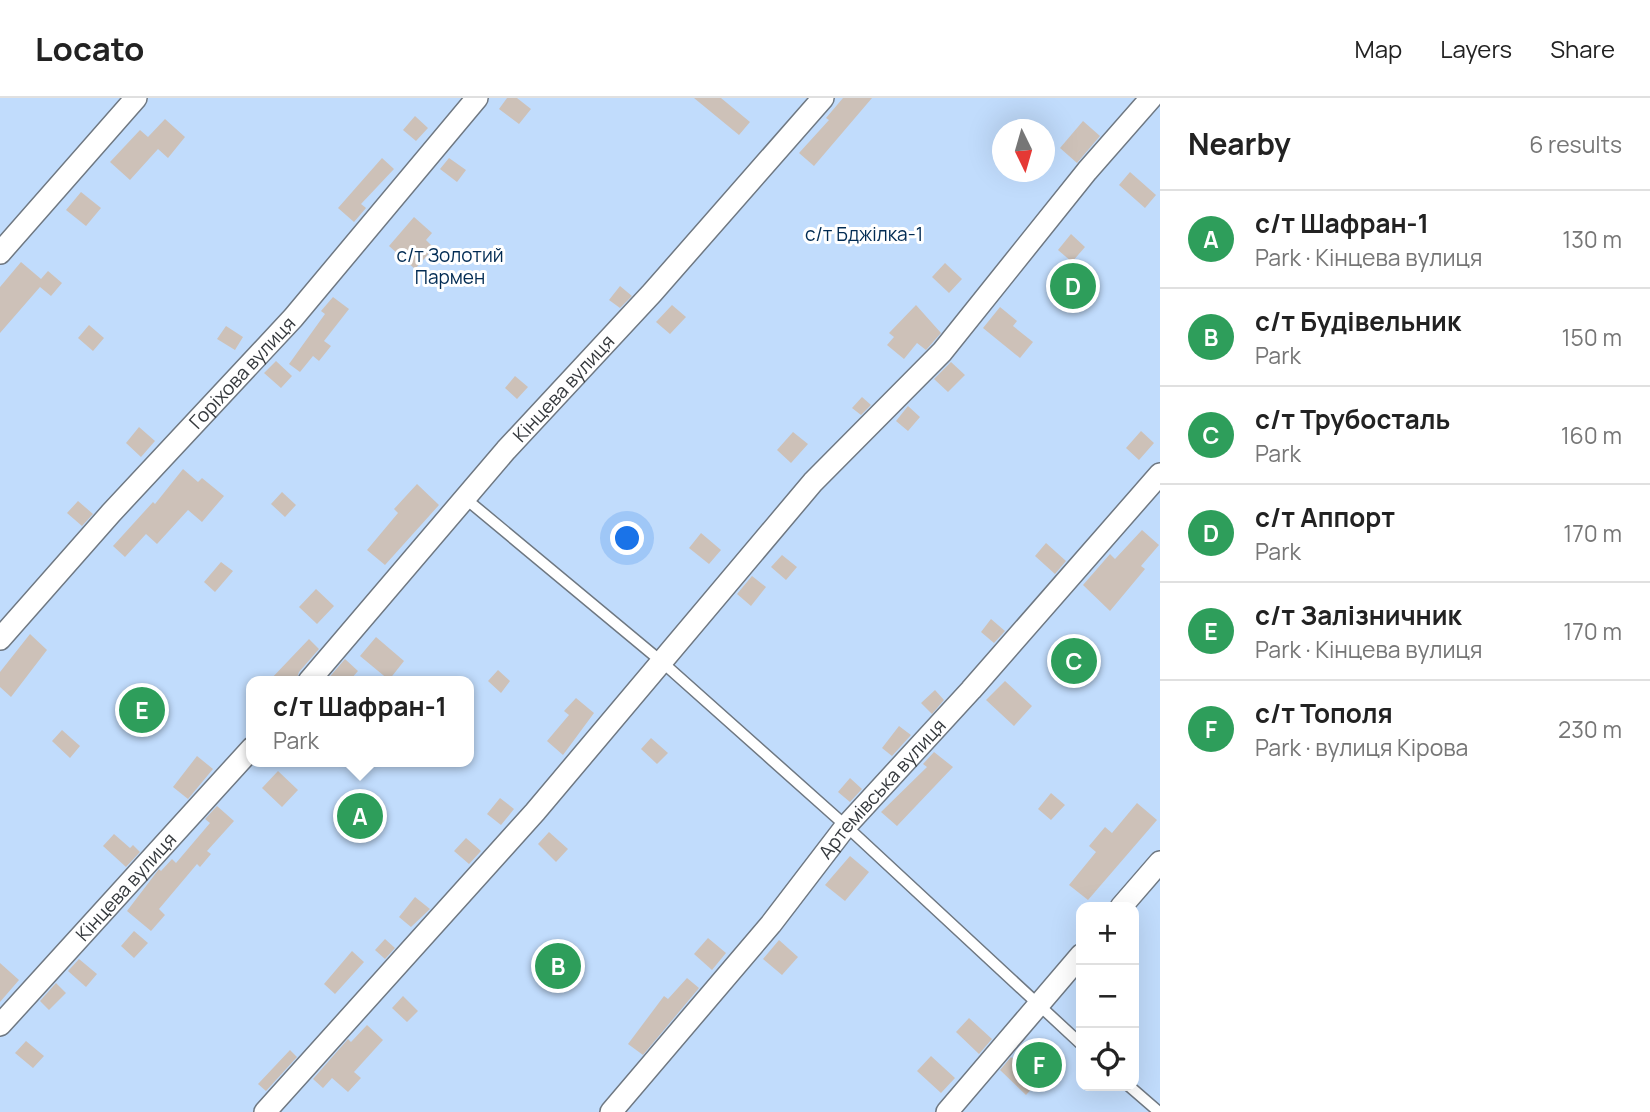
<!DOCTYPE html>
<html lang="en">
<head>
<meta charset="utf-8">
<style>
	:root { --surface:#fff; --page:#f2f2f2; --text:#222; --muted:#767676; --line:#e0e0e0; --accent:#d93025 }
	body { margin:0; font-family:Manrope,sans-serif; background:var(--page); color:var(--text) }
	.controls { position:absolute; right:21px; bottom:21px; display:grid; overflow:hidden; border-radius:14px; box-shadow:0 7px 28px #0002 }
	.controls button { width:63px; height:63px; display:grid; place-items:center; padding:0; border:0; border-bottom:2px solid var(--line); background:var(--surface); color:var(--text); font:35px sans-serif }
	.compass { position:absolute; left:992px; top:21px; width:63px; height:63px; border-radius:50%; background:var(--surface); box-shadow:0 7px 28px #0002; rotate:175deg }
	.you { position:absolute; left:628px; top:441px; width:24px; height:24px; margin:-18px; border:5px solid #fff; border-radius:50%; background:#1a73e8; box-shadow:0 0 0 10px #1a73e833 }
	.badge { display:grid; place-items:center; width:46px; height:46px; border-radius:50%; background:var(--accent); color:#fff; font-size:23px; font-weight:700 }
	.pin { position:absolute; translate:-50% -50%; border:4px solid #fff; box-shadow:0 2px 7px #0006 }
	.popup { position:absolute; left:246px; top:578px; width:228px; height:91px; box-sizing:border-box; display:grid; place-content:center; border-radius:14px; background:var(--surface); filter:drop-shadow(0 2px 5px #0005); font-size:23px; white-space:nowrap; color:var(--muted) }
	.popup b { font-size:26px; color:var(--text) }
	.popup::after { content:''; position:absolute; left:50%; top:100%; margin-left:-14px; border:14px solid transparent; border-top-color:var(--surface) }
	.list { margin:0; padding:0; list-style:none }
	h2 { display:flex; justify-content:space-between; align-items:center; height:91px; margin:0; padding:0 28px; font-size:30px }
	h2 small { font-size:23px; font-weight:400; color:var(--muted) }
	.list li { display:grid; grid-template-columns:46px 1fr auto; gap:21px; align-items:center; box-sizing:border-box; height:98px; padding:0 28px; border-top:2px solid var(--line) }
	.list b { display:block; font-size:26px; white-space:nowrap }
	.list p { margin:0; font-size:23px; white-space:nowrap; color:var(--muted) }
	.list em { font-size:23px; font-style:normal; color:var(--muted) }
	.icon { flex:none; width:38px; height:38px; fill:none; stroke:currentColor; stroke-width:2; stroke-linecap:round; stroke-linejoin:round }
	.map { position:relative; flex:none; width:1160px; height:1014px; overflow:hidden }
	header { display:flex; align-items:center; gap:42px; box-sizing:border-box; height:98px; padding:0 35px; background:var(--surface); border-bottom:2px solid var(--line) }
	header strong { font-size:33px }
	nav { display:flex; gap:38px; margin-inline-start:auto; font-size:24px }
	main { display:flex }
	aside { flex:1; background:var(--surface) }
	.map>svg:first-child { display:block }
	.green { fill:#c1dcfc; fill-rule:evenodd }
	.building { fill:#cdc1b8 }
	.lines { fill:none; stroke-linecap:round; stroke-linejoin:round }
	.service-casing { stroke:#6f7882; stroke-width:13 }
	.minor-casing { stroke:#6f7882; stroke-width:24 }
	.service { stroke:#fff; stroke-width:10 }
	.minor { stroke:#fff; stroke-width:21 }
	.labels { text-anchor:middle; stroke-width:6; stroke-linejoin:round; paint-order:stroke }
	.park-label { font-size:19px; fill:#012b53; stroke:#fff }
	.street-label { font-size:19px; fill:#35393d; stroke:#fff }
</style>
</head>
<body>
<header>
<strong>Locato</strong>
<nav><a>Map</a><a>Layers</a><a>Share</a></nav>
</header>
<main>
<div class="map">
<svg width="1160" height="1014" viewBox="0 0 1160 1014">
	<rect width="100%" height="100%" fill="#e6f0fb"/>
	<path class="green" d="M0,0H1160V1014H0ZM1002,32H1044V74H1002ZM252,583H468V664H252ZM1081,809H1134V988H1081Z"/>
	<path class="building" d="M507,0H517L531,11L519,26L499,11Z
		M694,0H721L750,24L739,37Z
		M843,0H872L814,68L799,55L829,22L826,20Z
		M415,18L428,30L416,43L403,32Z
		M165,21L185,39L168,60L158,51L130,82L110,64L140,32L148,39Z
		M1083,23L1100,38L1077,65L1060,50Z
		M382,60L394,71L361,106L366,110L354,124L338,110Z
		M449,60L466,72L457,84L440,71Z
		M1130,74L1156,97L1145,110L1119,87Z
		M81,94L101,110L86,128L66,112Z
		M414,119L432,135L426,142L434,150L415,171L389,148Z
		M1071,136L1085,149L1072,164L1058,152Z
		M21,164L41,181L48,173L62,185L51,198L40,189L0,235V189Z
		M945,165L962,181L949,195L932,179Z
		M620,188L632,198L620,210L609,202Z
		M333,199L349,211L324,243L331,248L319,263L313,258L300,274L289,266L325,216L321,213Z
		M672,207L686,219L670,236L656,224Z
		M916,207L941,235L926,252L917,245L904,261L887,247L894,239L889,235Z
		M1000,209L1017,223L1013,228L1033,244L1020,260L983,230Z
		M89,227L104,240L93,253L78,240Z
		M226,228L243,239L235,252L217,241Z
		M276,263L292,278L281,290L264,275Z
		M951,264L965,277L948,294L934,281Z
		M515,278L528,289L517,301L505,290Z
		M862,299L871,307L861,317L852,310Z
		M908,308L920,319L908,333L896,323Z
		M139,329L155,343L141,359L126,345Z
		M1141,333L1154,345L1139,362L1126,350Z
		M793,334L808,346L791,365L777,352Z
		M183,371L198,384L202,380L224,398L202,424L188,412L157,446L146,436L125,459L113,448L153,404L155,406Z
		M417,386L439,407L385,467L367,452L398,415L394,411Z
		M282,394L296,407L285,419L271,406Z
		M78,403L93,416L82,428L67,415Z
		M1142,432L1159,447L1141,468L1145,471L1110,513L1083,487L1110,456L1115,461Z
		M701,435L721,452L709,466L689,450Z
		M1046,445L1066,463L1055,476L1035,458Z
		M782,457L797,469L786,482L771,469Z
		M221,464L233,473L215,494L204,484Z
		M752,478L766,489L751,508L737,496Z
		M316,491L334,508L317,526L299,509Z
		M991,521L1005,533L994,545L981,534Z
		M30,536L47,552L11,599L0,589V574Z
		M376,539L404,563L389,582L360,558Z
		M309,541L319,551L299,574L296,583H269Z
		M345,561L358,573L351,581L354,583H326Z
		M498,572L510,583L501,595L488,583Z
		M1005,583L1032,608L1014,628L986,602Z
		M935,592L944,602L932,616L921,605Z
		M576,600L594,615L563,657L547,643L569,617L564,613Z
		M899,628L911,637L892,658L882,650Z
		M62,632L80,648L70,660L52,643Z
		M651,640L668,655L657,666L641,651Z
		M934,654L953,669L897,728L881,714L927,669L923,666Z
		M197,658L213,671L188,701L173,689Z
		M278,673L298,692L282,709L262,690Z
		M850,680L862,691L850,704L838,694Z
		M1051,695L1065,707L1051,722L1038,711Z
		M500,700L514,711L501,727L487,716Z
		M1137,705L1157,722L1088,802L1069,787L1096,754L1089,748L1105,729L1112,735Z
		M217,708L234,723L207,753L211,756L200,769L197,766L159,811L165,817L151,833L127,813L159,771L161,773L172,761L176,765L210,725L205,721Z
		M549,734L568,751L556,764L538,746Z
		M114,736L130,750L133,747L140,754L126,769L103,748Z
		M466,740L481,753L469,766L454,753Z
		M850,758L869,774L845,803L825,787Z
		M415,799L430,811L411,829L399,819Z
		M134,833L148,845L134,860L121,848Z
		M708,840L726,855L712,872L694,856Z
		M385,841L395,850L385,861L375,852Z
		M779,842L798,859L782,877L763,861Z
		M352,853L364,864L335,896L324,886Z
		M79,861L97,876L86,889L68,873Z
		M0,865L19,882L0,904Z
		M687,880L699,890L643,957L628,946L664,898L668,901Z
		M56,885L66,895L49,912L40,903Z
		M403,898L418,913L407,924L392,910Z
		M969,920L992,941L979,956L956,934Z
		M367,927L383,942L354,974L361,980L348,994L332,980L323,990L313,981L348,941L351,944Z
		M26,943L44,958L33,970L15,955Z
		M1030,948L1044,961L1028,977L1037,985L1026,997L1000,972L1011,959L1016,963Z
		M290,952L297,959L266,993L258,986Z
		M931,958L955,980L941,995L917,973Z"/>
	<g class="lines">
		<defs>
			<path id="service" d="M466,401L662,564L846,728L1081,946
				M1129,988L1159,1014"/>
			<g id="minor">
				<path d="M0,155L136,0"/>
				<path id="s1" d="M0,541L111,415L293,220L477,0"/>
				<path id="s2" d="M309,583L506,352L652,195L823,0"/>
				<path d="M1121,809L1160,764"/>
				<path id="s3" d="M0,927L252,650"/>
				<path d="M265,1014L535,714L813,384L942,254L1087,73L1151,0"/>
				<path id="s4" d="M611,1014L771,826L846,728L971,592L1160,376"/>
				<path d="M947,1014L1081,857"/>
			</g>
		</defs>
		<use href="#service" class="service-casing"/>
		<use href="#minor" class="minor-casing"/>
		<use href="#service" class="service"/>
		<use href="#minor" class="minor"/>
	</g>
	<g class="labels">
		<g class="park-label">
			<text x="864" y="143">с/т Бджілка-1</text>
			<text x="450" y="164">с/т Золотий<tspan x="450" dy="22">Пармен</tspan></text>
		</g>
		<g class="street-label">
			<text dy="7" stroke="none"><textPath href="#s1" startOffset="360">Горіхова вулиця</textPath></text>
			<text dy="7" stroke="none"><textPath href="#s2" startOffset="388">Кінцева вулиця</textPath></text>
			<text dy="7" stroke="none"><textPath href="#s4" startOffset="422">Артемівська вулиця</textPath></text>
			<text dy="7" stroke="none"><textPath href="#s3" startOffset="187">Кінцева вулиця</textPath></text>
		</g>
	</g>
</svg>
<div class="controls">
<button>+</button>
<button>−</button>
<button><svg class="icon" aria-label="locate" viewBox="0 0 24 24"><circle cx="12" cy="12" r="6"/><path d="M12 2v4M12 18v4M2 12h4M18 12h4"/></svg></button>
</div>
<svg class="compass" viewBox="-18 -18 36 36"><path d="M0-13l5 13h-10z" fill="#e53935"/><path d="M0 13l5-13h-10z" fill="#767676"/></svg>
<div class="you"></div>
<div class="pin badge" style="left:360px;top:718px;background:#2e9e5b">A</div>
<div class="popup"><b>с/т Шафран-1</b>Park</div>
<div class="pin badge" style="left:558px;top:868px;background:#2e9e5b">B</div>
<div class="pin badge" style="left:1074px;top:563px;background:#2e9e5b">C</div>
<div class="pin badge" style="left:1073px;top:188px;background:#2e9e5b">D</div>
<div class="pin badge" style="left:142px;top:612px;background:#2e9e5b">E</div>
<div class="pin badge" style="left:1039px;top:967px;background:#2e9e5b">F</div>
</div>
<aside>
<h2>Nearby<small>6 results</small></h2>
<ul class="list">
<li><span class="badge" style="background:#2e9e5b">A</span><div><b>с/т Шафран-1</b><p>Park · Кінцева вулиця</p></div><em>130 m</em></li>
<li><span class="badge" style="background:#2e9e5b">B</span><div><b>с/т Будівельник</b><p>Park</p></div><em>150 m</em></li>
<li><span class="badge" style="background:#2e9e5b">C</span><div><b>с/т Трубосталь</b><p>Park</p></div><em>160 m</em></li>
<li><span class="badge" style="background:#2e9e5b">D</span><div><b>с/т Аппорт</b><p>Park</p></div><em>170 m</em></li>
<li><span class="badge" style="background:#2e9e5b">E</span><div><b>с/т Залізничник</b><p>Park · Кінцева вулиця</p></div><em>170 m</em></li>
<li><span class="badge" style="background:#2e9e5b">F</span><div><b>с/т Тополя</b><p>Park · вулиця Кірова</p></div><em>230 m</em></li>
</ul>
</aside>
</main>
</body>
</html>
